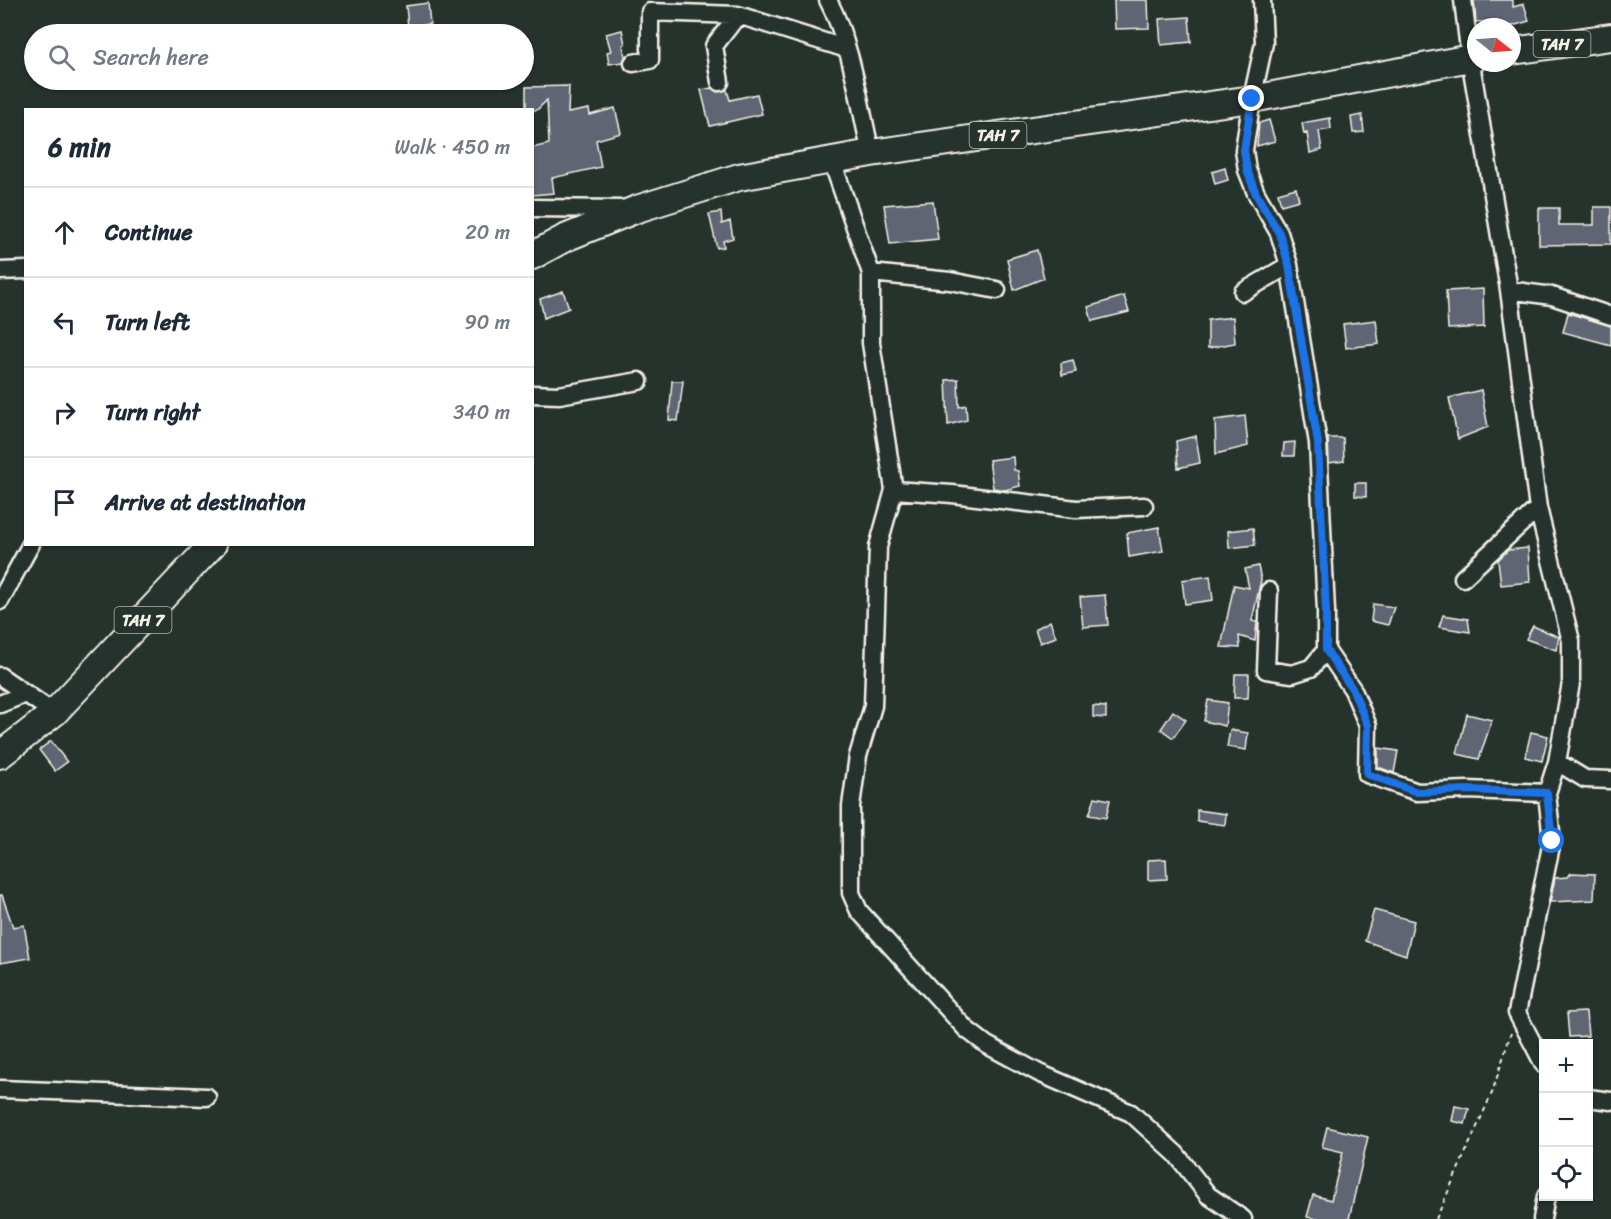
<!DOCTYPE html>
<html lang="en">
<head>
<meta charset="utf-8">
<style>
	:root { --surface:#fff; --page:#f2f2f3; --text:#1f2937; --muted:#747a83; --line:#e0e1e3 }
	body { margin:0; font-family:Sriracha,sans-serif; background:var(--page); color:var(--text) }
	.controls { position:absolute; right:18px; bottom:18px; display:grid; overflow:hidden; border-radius:0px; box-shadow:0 2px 4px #0004 }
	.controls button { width:54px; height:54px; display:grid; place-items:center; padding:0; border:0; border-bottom:2px solid var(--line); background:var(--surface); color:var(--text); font:30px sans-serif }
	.compass { position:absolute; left:1467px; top:18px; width:54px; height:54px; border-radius:50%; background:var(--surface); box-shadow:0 2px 4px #0004; rotate:107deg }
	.stop { position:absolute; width:18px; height:18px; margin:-14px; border:4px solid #1a73e8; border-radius:50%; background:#fff }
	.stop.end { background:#1a73e8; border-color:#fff; box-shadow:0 2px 6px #0008 }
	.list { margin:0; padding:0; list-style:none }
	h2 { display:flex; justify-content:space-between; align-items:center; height:78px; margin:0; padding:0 24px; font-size:26px }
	h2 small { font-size:20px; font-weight:400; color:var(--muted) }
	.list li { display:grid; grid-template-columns:39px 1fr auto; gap:18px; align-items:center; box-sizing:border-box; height:90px; padding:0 24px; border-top:2px solid var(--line) }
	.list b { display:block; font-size:22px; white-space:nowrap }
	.list em { font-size:20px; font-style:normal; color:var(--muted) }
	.icon { flex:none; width:33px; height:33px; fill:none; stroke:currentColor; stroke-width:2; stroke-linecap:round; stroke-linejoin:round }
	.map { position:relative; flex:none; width:1611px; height:1219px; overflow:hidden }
	.search { position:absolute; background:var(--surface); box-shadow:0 2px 4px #0004; left:24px; top:24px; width:510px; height:66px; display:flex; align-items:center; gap:15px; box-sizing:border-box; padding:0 21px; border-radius:33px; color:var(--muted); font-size:22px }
	.panel { position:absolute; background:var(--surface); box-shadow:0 2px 4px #0004; left:24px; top:108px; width:510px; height:438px; border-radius:0px }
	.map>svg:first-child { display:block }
	.building { fill:#5f6573; stroke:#f4f1e8; stroke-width:1.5 }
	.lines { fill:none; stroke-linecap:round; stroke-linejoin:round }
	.minor-casing { stroke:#f4f1e8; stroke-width:21 }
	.highway-casing { stroke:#f4f1e8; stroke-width:30 }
	.path { stroke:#f4f1e8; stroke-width:2; stroke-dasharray:4.5 4.5; stroke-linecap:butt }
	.minor { stroke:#26332d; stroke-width:16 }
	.highway { stroke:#26332d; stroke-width:26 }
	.route { stroke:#1a73e8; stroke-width:8 }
	.labels { text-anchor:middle; stroke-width:4.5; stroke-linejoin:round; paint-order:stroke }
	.shield { fill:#26332d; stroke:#b6b8b0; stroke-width:1.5 }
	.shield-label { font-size:16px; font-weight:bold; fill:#f4f1e8 }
</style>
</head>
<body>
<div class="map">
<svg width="1611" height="1219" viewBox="0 0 1611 1219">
	<rect width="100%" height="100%" fill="#26332d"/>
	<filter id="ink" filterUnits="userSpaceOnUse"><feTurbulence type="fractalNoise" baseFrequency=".0167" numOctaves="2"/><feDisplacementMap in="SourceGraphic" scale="12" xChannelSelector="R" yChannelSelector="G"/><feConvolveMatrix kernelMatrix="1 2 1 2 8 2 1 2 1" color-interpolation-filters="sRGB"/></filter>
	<g filter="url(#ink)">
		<path class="building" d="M1114,0H1148L1149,28L1115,29Z
			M1474,0H1513V7L1524,4L1529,21L1509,27H1498L1497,21L1476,22Z
			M428,3L430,24L408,27L406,6Z
			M1189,17L1191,42L1161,45L1159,19Z
			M622,30L625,44L623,45L625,57L623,62L609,64L607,52L611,51L606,34Z
			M569,86L568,113L589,109L590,115L615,108L621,133L596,140L601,167L552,178L554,193L532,195V148L549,144L547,100L537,110H526V87Z
			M711,88L717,92L727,90L730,100L757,94L762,114L710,126L701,90Z
			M1362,115L1364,132L1353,133L1351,117Z
			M1330,118L1331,129L1319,131L1322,150L1310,153L1307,133L1304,134L1302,123Z
			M1269,120L1275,141L1257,146L1259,123Z
			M1225,168L1228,180L1215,184L1212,172Z
			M1296,188L1299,200L1281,205L1278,193Z
			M933,201L938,239L890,244L884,205Z
			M1594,207H1611V244L1539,245V208H1559V225H1594Z
			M721,212L722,224L730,221L733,238L723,241L724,247L717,248L709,214Z
			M1037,250L1044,278L1014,290L1007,259Z
			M1483,289L1484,327L1448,329L1446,291Z
			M563,291L569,308L544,318L540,299Z
			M1124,296L1129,312L1092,321L1088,307Z
			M1568,313L1611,326V345L1563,332Z
			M1233,317L1235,343L1208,348V320Z
			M1376,320L1379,344L1346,348L1343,324Z
			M1073,360L1076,372L1062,375L1061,363Z
			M958,379L959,407L966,405L967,420L948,425L946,380Z
			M672,381H683L678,421L669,420Z
			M1481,390L1488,427L1458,439L1449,398Z
			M1245,416L1248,446L1216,454L1215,420Z
			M1196,436L1200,463L1178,468L1176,441Z
			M1328,438H1343L1344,461L1329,463Z
			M1295,442L1294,456H1283L1284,443Z
			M1013,457L1014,470L1018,471L1020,486L1005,490L993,488L989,460Z
			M1355,483H1366V497L1355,496Z
			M1159,527L1163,551L1129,557L1127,533Z
			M1253,528L1255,545L1229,548L1228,531Z
			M1528,548L1530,582L1501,585L1498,560L1508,550Z
			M1258,566L1261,580L1252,621L1257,622L1255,641L1239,636L1240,648L1221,647L1234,585L1249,588L1245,569Z
			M1210,576L1213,600L1185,604L1182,580Z
			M1105,595L1108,625L1083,627L1080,597Z
			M1373,604L1394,607L1388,625L1371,621Z
			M1443,615L1468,619L1470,632L1439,627Z
			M1050,621L1056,637L1040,643L1035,629Z
			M1533,626L1559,637L1556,650L1526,639Z
			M1235,674H1249L1248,698H1234Z
			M1208,700L1228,703L1225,726L1204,721Z
			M1093,706L1106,707V718L1093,717Z
			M1173,711L1186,720L1173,738L1161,729Z
			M1467,714L1492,720L1479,759L1457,754Z
			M1230,730L1248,733L1246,750L1227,747Z
			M1531,732L1548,736L1542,761L1525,757Z
			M51,741L67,762L55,771L39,750Z
			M1378,748L1398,751L1394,773L1378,767Z
			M1095,797L1110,800L1106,818L1089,815Z
			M1197,810L1226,814L1225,825L1197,821Z
			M1166,859L1167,879L1148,880V860Z
			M1571,873L1595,874L1594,900L1550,902L1555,878L1568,877Z
			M0,895H2L13,927L24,925L30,958L0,963Z
			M1374,910L1414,921L1406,955L1365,941Z
			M1586,1012L1588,1036L1569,1037L1567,1013Z
			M1455,1106L1469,1109L1465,1124L1452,1121Z
			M1327,1127L1368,1137L1349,1219H1317L1307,1217L1313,1195L1331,1200L1343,1152L1322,1147Z"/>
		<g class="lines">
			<defs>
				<path id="minor" d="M828,0C852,46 859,102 871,153
					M633,63L650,60V12L738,15
					M720,82L714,46L738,15L847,49
					M832,161L871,273L950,281L997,290
					M532,208L624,209
					M0,271L26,270
					M871,273V343L894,490L878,547L873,706L858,756L851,806V893L859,911L966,1029L987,1045L1039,1073L1131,1113L1176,1154L1208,1195L1243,1219
					M1509,290L1552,296L1611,316
					M1243,292L1289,265L1279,233L1256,193L1247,170L1244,150L1252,99L1264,43L1262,0
					M532,394L559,395L639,381
					M894,490L952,494L1076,509L1144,506
					M1463,578L1538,508
					M1269,591L1266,670L1292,674L1311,668L1326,650V611L1318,443L1289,265
					M0,601L31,544
					M1326,650L1353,690L1368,726L1367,774L1417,792L1467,790L1547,793L1557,762L1571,683V641L1538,508L1509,290L1470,58L1463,0
					M0,676L54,713
					M0,704L25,694
					M1557,762L1585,779L1611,780
					M1544,1065L1517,1013L1552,841L1547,793
					M0,1089L207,1097
					M1588,1098L1611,1101
					M1542,1219L1546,1196"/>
				<path id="highway" d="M1512,51L1611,37
					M532,256L565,238L637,209L739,177L871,153L1252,99L1476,57
					M0,755L54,713L213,544"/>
			</defs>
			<use href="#minor" class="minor-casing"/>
			<use href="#highway" class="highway-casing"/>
			<path class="path" d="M1436,1219L1492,1093L1511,1033"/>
			<use href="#minor" class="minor"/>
			<use href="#highway" class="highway"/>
		</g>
	</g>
	<g class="lines" filter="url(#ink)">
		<path class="route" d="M1252,99L1244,150L1247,170L1256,194L1279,233L1289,265L1318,443L1326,612V650L1353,690L1368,726L1367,774L1417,792L1467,790L1547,793L1552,841"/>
	</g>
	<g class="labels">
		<g class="shield">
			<rect x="1533.5" y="31" width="57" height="26" rx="4.5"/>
			<rect x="969.5" y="122" width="57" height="26" rx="4.5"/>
			<rect x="114.5" y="607" width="57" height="26" rx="4.5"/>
		</g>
		<g class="shield-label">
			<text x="1562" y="50">TAH 7</text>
			<text x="998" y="141">TAH 7</text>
			<text x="143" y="626">TAH 7</text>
		</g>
	</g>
</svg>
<div class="controls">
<button>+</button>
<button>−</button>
<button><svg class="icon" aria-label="locate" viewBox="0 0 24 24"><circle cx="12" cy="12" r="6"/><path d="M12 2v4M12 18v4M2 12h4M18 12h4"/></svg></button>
</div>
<svg class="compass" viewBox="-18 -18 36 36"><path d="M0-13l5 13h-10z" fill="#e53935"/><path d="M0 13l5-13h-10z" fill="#747a83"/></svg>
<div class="stop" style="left:1552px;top:841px"></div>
<div class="stop end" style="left:1252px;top:99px"></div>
<div class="search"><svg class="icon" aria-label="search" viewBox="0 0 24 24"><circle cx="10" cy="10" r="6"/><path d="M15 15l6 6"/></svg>Search here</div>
<section class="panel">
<h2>6 min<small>Walk · 450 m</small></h2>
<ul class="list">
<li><svg class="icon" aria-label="ahead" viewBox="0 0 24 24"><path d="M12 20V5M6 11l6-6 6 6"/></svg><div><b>Continue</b></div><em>20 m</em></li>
<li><svg class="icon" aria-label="left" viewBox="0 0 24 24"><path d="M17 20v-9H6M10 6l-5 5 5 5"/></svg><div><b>Turn left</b></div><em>90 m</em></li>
<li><svg class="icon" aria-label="right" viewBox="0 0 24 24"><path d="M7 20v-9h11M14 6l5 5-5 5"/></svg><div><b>Turn right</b></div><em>340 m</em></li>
<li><svg class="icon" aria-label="arrive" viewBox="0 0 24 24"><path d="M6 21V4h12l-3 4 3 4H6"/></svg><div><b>Arrive at destination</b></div></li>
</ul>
</section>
</div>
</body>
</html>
